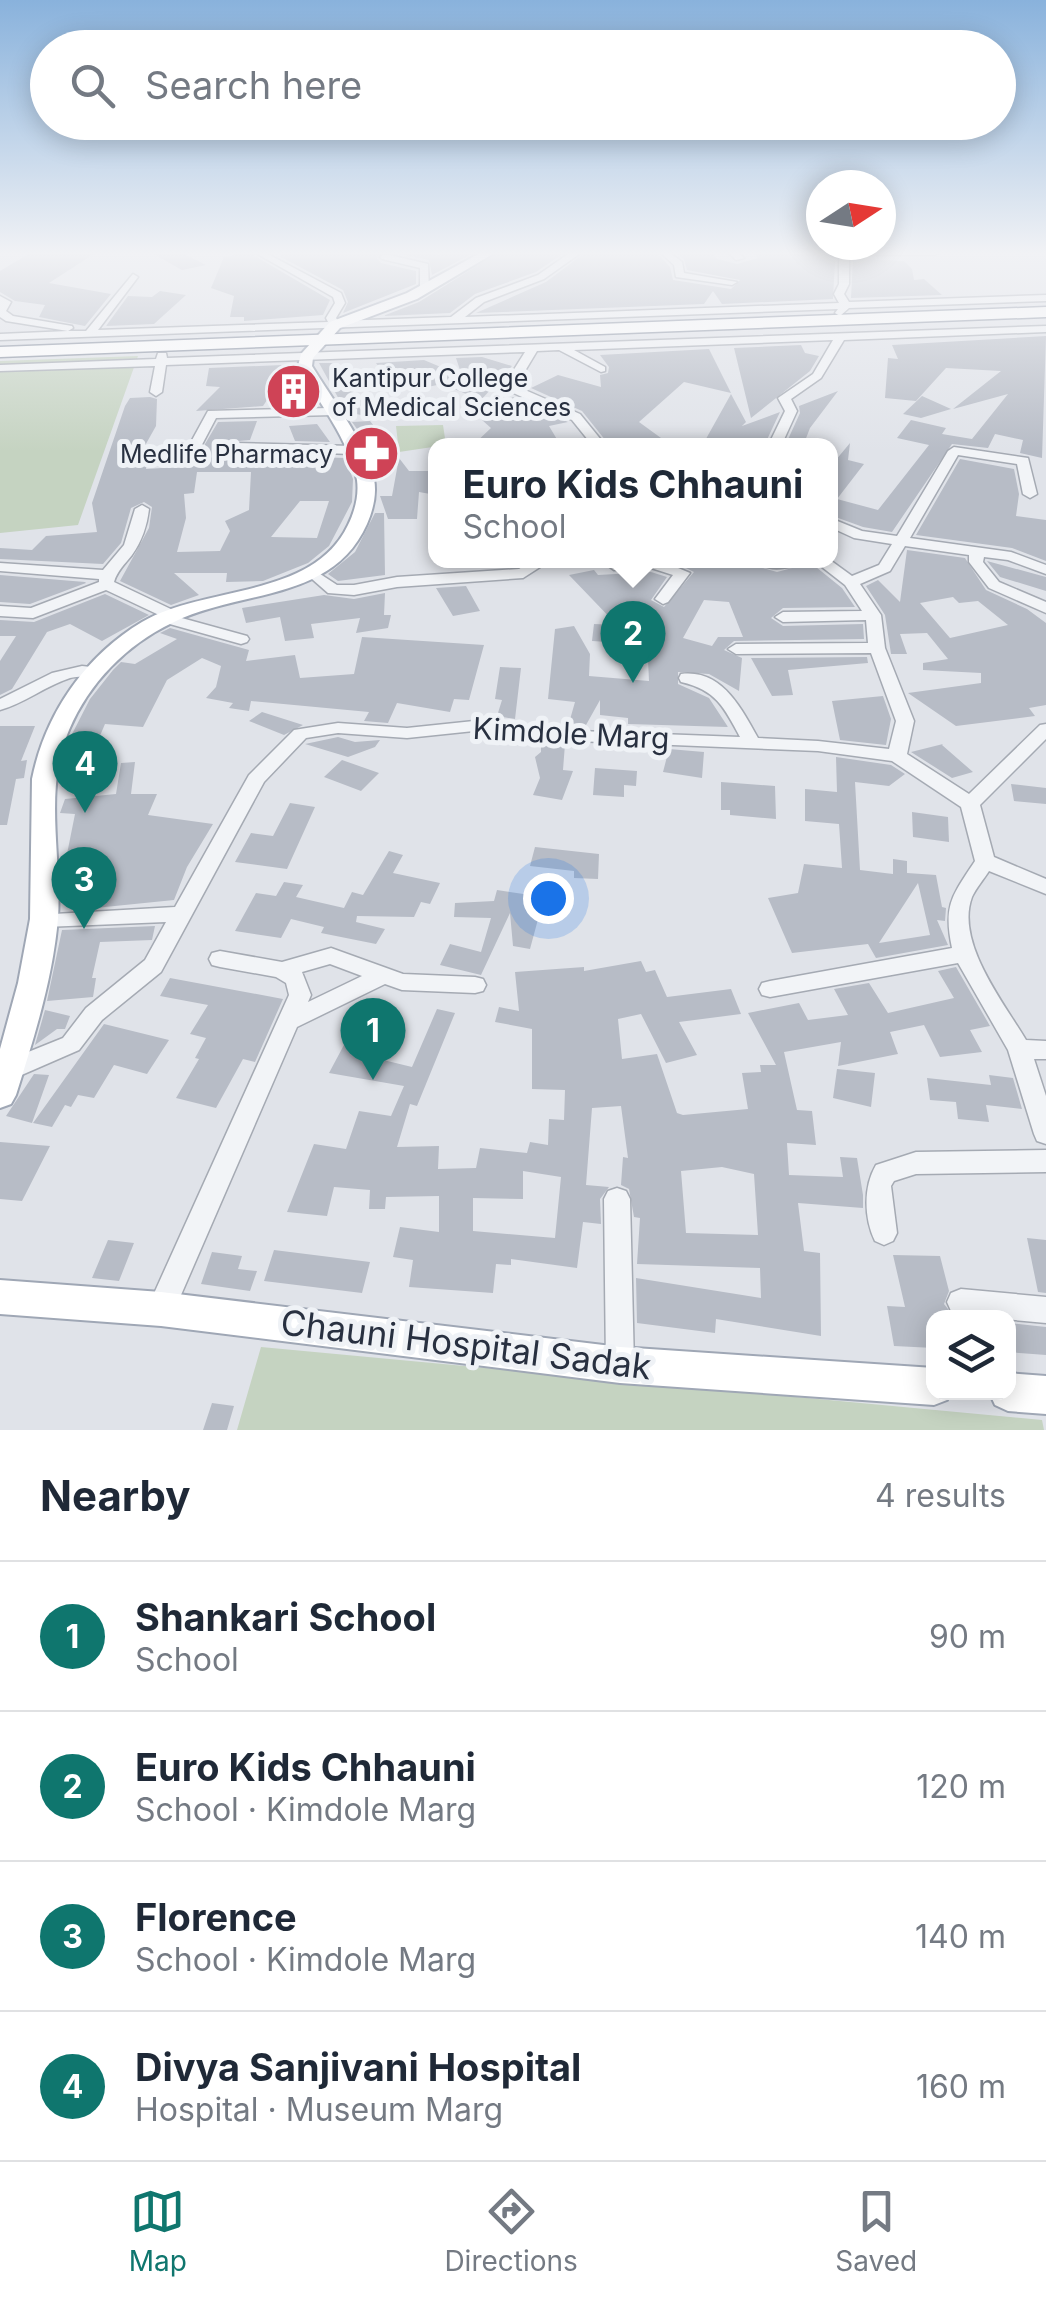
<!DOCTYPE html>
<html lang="en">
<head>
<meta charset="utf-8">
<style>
	:root { --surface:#fff; --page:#f2f2f3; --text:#1f2937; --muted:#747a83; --line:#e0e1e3; --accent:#0f766e }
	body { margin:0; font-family:Inter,sans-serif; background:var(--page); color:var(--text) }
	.controls { position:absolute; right:30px; bottom:30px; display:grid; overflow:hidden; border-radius:20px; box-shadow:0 5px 25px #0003 }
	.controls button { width:90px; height:90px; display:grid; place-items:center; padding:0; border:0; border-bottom:2px solid var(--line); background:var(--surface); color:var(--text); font:50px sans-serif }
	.compass { position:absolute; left:806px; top:170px; width:90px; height:90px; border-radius:50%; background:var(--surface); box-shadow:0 5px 25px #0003; rotate:78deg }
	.you { position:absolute; left:548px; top:898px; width:35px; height:35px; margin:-25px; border:8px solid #fff; border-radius:50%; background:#1a73e8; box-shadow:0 0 0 15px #1a73e833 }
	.badge { display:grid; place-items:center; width:65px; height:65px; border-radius:50%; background:var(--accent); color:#fff; font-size:32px; font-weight:700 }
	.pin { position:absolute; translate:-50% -82px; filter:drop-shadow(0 2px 5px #0008) }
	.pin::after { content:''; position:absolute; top:52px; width:35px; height:30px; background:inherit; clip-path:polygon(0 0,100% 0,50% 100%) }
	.popup { position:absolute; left:428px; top:438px; width:410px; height:130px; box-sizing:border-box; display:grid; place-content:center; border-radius:20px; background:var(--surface); filter:drop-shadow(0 2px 8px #0005); font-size:32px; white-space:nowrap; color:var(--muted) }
	.popup b { font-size:38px; color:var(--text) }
	.popup::after { content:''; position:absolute; left:50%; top:100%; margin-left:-20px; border:20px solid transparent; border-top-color:var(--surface) }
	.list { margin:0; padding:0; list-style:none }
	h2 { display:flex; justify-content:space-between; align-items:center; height:130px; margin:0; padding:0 40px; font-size:42px }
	h2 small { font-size:32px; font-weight:400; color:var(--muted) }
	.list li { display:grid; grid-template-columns:65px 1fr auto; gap:30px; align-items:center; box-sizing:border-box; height:150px; padding:0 40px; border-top:2px solid var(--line) }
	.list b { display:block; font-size:38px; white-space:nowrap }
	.list p { margin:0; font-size:32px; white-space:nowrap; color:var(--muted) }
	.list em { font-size:32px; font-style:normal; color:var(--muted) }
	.icon { flex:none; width:55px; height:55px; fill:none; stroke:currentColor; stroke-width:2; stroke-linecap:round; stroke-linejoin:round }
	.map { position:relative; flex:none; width:1046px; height:1430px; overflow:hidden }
	.search { position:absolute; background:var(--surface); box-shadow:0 5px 25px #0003; left:30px; right:30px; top:30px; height:110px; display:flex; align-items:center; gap:25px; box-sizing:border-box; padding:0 35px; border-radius:55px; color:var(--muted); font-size:38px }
	.sheet { height:730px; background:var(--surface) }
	nav { display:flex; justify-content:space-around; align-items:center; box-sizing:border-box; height:140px; border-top:2px solid var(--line); background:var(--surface); font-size:28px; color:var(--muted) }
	nav a { display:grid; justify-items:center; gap:5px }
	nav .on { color:var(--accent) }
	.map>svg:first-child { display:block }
	.green { fill:#c5d3c1 }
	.building { fill:#b7bcc6; fill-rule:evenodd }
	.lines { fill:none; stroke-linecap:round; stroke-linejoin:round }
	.minor-casing { stroke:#a5aab3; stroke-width:3 }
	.major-casing { stroke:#9fa7b5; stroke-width:4 }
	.highway-casing { stroke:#8790a0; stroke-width:3 }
	.minor { fill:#f2f4f7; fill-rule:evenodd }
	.major { fill:#fff; fill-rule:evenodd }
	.highway { fill:#fff; fill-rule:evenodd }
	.labels { text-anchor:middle; stroke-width:10; stroke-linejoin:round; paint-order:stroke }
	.far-poi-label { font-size:25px; fill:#283040; stroke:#eff2f6; text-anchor:start }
	.street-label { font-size:30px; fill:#283040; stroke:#eff2f6 }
	.near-street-label { font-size:35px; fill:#283040; stroke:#eff2f6 }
</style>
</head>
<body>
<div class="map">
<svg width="1046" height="1430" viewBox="0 0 1046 1430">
	<rect width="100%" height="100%" fill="#e0e3e9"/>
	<path class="green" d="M138,356L78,525L0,533V361Z
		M443,425L446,445L399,452L396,426Z
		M261,1347L1042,1420L1044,1430H237Z"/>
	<path class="building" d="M32,252H97L49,283L111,294L85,326L39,317L45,305L15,301L0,292V271Z
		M150,252H180L206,265L182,270Z
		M248,252L330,300L323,315L244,321V317H230L234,296L211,288L224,257Z
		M281,252H382L376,257L381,263L416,271V284L343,313L348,302L343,290L281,257Z
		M392,252L437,255L475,252L432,275L429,260Z
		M499,252H565L536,272L475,294L450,313L383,316L419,302Z
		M586,252H656L670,267L673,280L731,289L740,280L687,270L684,259L675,252H712L717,259L737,264L758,258L754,252H814L835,261L833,299L722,304L713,291L704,304L476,313L546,282Z
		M853,259L904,261L912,269L914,280L924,279L942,295L851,298Z
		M160,291L186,295L154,324L106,326L128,296L152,297Z
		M1046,336L1042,458L1020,453L1023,440L995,434L988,448L952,444L892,532L863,527L830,515V467L850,443L848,460L864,464L837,499L878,510L929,445L897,438L911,420L946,428L942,434L972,439L1008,394L953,409L1001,371L946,368L916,401L885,398L888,358L898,359L892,345Z
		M801,345L805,353L819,356L810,371L751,418L734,348Z
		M709,349L731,393L684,382L639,422L672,446H610L582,411L531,388L558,375L601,387L600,375L608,373L609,367L600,355Z
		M482,357L512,366L481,400L442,384L413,390L398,376L386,377L376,363L424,360L462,376L456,358Z
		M319,363H333L364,405L358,406L366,416L346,412Z
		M282,365L280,372L302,381L317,405L276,399L273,391L263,406L196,411L220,387L206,386L209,368Z
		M838,391L810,428L803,446H785L800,413L799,406Z
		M731,394L746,422L742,426L780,412L764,446H702Z
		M922,396L951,409L921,418L903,414Z
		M150,397L157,399L156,426L138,458L148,457L146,469L192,466L218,422L257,421L250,440L227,442L230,454L345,458L353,479L352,502L329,546L308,563L263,581L226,582L227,573H174L199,595L171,605L120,581L149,528L152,507L144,502L131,508L121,543L103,564L0,559V548L32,550L46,536L97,532L92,503L125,406L130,398ZM197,472H251L249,510L225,521L230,531L220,551L177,552L186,518L184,494L194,493ZM300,501H329L317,538L271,537Z
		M513,397L568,422L549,426L561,446H472L491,428L474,413L501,408L496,406Z
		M370,421L396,454L378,458L352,422Z
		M317,424L330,442L295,441L289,426Z
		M399,458L409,471H436V495L419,492L417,519H388L380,496H392Z
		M960,459L1014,469L1019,494L1016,516L1046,520V561L1012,548L916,535Z
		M375,513H384L385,575L338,581L328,574L355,552Z
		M907,550L965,558L986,590L1027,609L1046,623V705L1029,708L1035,716L956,726L908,693L981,683V673L923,670V663L948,659L927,633L900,634L907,654H891L885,615L866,586L878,580L900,602ZM953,597L959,603L978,601L1008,625L950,638L920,603Z
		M670,560L692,564L694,560H759V567L777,572L811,563L842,588L855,607L783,608L771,618L783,626L863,624L864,639L734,641L724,650L742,658L739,691L709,674L678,672V684L709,698L728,727L628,724V718L600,715V700L586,725L569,723L575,702L548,699L555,629L574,626L590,654L589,676L649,681L648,660L639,644L592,641L594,624L617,625L569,575L594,570L598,575L651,572L667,577L651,600L664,607L694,572ZM704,600L729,602L743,637H718L712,646L683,638Z
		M987,561L1046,577V591L1000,577Z
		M0,575L85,582L86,583L30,604L0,602Z
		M466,586L480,611L453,616L436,588Z
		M385,593L384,615H391L388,628L356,633L360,618L311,624L314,638L285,641L280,617L246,623L242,608L324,595L354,599Z
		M105,594L149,615L102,641L70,624L47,632L12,689L0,695V661L16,636H0V620L34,622Z
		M170,628L249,650L246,661L295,655L300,678L354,674L362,637L484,645L469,700L454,699L450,712L397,703L388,723L364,721L369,712L251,701L249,711L229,708L233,703L206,698L216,687L221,666L202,658L167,680L143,727L105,724L99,738H70L90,699L113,670L121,662L135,664L177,639L160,633Z
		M867,657L868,663L788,670L793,695L772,696L751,658Z
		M500,667L521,668L515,719L497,716L502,700L495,699Z
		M883,696L891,719L886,745L840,740L832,701Z
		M262,712L303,725L284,735L249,721Z
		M0,726H35L21,761L27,760L24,778L16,779L7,825H0Z
		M338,737L355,742L380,740L375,747L348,757L305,744Z
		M541,742L565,744L563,770L573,771L562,800L533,795L540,778L535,757L541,752Z
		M943,744L942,745L973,772L952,778L911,752Z
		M669,749L704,752L702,778L663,772Z
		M836,757L891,765L905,774L889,786L855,782L860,870L893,874V859L907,861V873L936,875L942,907L946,908L945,921L937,920L948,945L876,958L868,944L792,953L768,898L798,893L804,864L842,868L839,824L805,821V789L837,792ZM918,883L930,935L879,943Z
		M342,760L379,773L361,791L324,777Z
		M135,762L131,794H157L148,815L213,824L187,867L174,900L95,908L109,859L92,860L93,852L67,854L75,814L60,813L65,799L116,794L121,763Z
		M595,768L637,771L636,786L624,785V797L593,795Z
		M721,782L775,786L776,819L730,815V810H721Z
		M1011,784L1046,788V804L1014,801Z
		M290,803L315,807L287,869L235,862L251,833L273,836Z
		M912,812L948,817L949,842L913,837Z
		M535,847L599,854L598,879L574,878V871L530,866Z
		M389,851L403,855L393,873L440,883L430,904L421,902L414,917L357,916L356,922L385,929L376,944L321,933L324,927L291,919L281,938L235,931L256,893L276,896L284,882L303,885L296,897L344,908L352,892L363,895Z
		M497,890L544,897L530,949L513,946L510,913L481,975L440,965L450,944L481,952L491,918L454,917L455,903L494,901Z
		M155,926L152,940L100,942L92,978H96L93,997L47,1001L62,930Z
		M641,961L646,972L655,970L667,997L731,989L741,1014L679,1022L697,1055L666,1063L641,1014L618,1019L622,1059L657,1054L677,1113L683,1115L748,1109L742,1073L761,1072L760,1065H776L748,1013L799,1003L808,1020L848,1015L834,989L869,983L888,1013L954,998L938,971L956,967L990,1026L970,1030L982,1052L940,1057L924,1025L890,1032L898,1054L838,1066L841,1042L784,1052L797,1110L812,1111L816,1145L787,1143L789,1175L843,1177L840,1157L857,1158L863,1195V1208L798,1203L804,1251L820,1253L821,1336L716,1319L715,1333L637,1323L636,1278L761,1298L760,1268L637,1264L640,1218L634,1217L629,1189L621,1185L623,1157L628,1158L621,1106L592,1108L586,1185L609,1187L600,1199L601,1224L583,1222L577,1268L511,1259V1265L496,1264L493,1293L409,1287L413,1260L393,1257L400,1227L439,1232V1196L386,1197L385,1209H369L370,1190L334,1187L327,1216L287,1212L314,1144L346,1149L359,1111L391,1116L404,1086L329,1073L353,1028L375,1034L368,1049L374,1051L371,1057L412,1067L437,1009L455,1013L417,1106L410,1104L397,1147L439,1146L438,1169L476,1168L480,1148L527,1153L530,1142L548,1145L549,1119L564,1120L565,1090L532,1089V1029L495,1022L499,1007L519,1011L515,972L584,967V971ZM722,1167L754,1174L758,1235L686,1233L681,1171ZM523,1171L561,1177L555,1238L473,1231V1198L523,1199Z
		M170,978L283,999L255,1062L243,1059L216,1108L176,1098L199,1059L195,1058L206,1038L190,1034L208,1005L160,996Z
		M45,1010L70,1016L65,1029H57L35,1045Z
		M104,1024L169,1040L147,1074L114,1065L94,1098L78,1095L71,1107L65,1105L52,1127L33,1123Z
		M837,1069L875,1073L871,1107L833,1098Z
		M34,1074L49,1075L32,1123L6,1116Z
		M989,1075L1013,1078L1022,1109L986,1105L989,1122L958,1119L956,1102L930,1100L927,1078L991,1085Z
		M0,1142L50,1146L22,1201L0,1199Z
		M1027,1238L1046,1240V1293L1038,1292Z
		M108,1240L134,1243L119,1281L92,1278Z
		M274,1250L370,1262L362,1293L264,1281Z
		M212,1252L242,1256L238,1269L257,1271L250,1291L201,1284Z
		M893,1255L940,1256L949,1291L944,1304L955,1318H934V1348L894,1346L887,1306L905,1307Z
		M1008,1323L1046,1327V1355L1008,1352Z
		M212,1403L234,1406L227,1430H203Z"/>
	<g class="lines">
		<defs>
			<path id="minor" d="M254,252H264L341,293L345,303L336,318L338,321L451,317L476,298L538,275L571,252H582L544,279L484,302L465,317L839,303L834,294L839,284V258L818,252H940L935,255H851L849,257V284L844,294L849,302L1046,295V301L849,308L840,316L835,313L838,309L0,340V334L68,331L6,321L0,317V296L11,302L6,311L13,316L72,326L73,328L68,331H86L133,274L138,277L98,330L328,322L326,318L335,303L333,297Z
				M660,252H669L682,262L684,273L737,282L732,285L676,277L674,265Z
				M728,252H738L744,258L736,260Z
				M385,254L428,264L429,291L420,289V268L382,259L380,257Z
				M1046,326V332L844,340L821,378L791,399L797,411L781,446H768L785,411L778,398L813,374L833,340L574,350L605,367V371L601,372L559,350L537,351L516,386L580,414L606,446H593L572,420L505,389L503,387L525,352L166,365L162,392L156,396L150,392L155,366L0,371V365L156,359L158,353H166L167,358Z
				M329,408L335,412L333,415L216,418L196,456H186L185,453L208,411Z
				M235,443L352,446L358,450L352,454L230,450V444Z
				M954,447L1028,458L1037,494L1030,498L1023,494L1017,464L958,455L910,538L1011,552L1046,565V574L1008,560L984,557L983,562L999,582L1046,602V613L989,588L969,562V555L905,546L890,571L860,584L881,615L885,648L914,721L907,754L969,794L1040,725L1046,724V739L980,805L994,857L1046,879V894L989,871C984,879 976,888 972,897C955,942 1004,1003 1026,1040L1046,1041V1059H1034L1046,1096V1144L1037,1141L1034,1134L1008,1050L958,963L770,997L762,995L759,989L762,983L770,981L952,948C943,905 952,896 975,861L961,807L892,761L818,751L552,740L493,729L407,738L338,733L306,738L264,782L161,972L102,1020L79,1050L17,1077L9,1079L1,1077V1063L63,1038L86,1008L145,960L166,922L44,927L37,925L33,920L37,915L175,907L249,775L294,730L338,723L407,728L493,719L552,730L740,737C724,707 716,690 681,682L679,678L681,674C722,669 741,708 758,738L818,741L889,749L896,721L871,653L736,654L728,649L736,644L868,643L866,620L783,622L775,617L783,612L862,611L845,585L813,560H830L852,576L879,565L892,544L854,538L830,527V518L862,531L897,536L948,451Z
				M142,505L149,509C147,526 142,541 132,555C125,564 117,571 114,582L177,612L178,617L247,636L249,639L247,642L241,644L159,621V615L106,590L33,618L0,616V606L31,608L99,582V579L0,571V563L103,570L124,545L135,509Z
				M533,560H551L523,578L397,587L354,595L328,593L304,572L311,568L337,585H354L397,577L519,569Z
				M600,560H659L690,573L668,602L663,604L655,599L673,575L651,568L614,570Z
				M764,560H809C798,567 771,572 761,564Z
				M82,666L100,668L102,672C93,679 82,675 70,678C45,686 25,703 0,710V699L52,673Z
				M331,948L403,974L475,977L483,979L486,985L483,991L475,993L402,990L385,984L297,1027L171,1318L161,1322L151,1318L147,1309L289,995L286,983L276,977L220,967L212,965L209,959L212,953L220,951L282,962ZM330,964L362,976L308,1002L311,995L302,972Z
				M1046,1150V1172L916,1174L894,1181L891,1186L897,1233L893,1241L884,1245L875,1241C864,1218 863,1187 876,1165L916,1152Z
				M617,1188L626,1191L630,1199L634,1365L630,1375L620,1379L610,1375L606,1365L604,1199L608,1191Z
				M961,1289L1046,1297V1323L961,1315L951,1311L947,1302L951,1293Z"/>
			<path id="major" d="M482,252H496L417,299L340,328L313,358L312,366C333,401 364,439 374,479C377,494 373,510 367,524C332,603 239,589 172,623C126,645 89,683 69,730C43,790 62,855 58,918C53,978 34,1038 16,1095L11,1104L0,1108V1049L18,983L30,919L32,779C45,714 85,656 142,622C205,585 313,599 348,525C355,511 359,495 357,480C349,440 318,401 298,366L301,354L330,322L407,293Z
				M0,1280L161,1292L620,1347L934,1368V1392H950L947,1400L934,1405L620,1383L161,1326L0,1314Z
				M1008,1373L1046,1376V1414L1008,1411L995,1405L989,1392H1008Z"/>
			<path id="highway" d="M1046,307V317L0,357V347Z"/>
		</defs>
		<use href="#minor" class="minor-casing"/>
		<use href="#major" class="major-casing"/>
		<use href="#highway" class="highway-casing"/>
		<use href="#minor" class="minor"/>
		<use href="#major" class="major"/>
		<use href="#highway" class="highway"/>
	</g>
	<linearGradient id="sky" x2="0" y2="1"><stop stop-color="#89b2dc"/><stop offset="0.56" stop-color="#f1f2f5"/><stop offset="1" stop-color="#f1f2f5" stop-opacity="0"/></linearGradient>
	<rect width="1046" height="452" fill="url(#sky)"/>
	<defs>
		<symbol id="building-disc" viewBox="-11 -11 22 22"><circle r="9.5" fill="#cf4356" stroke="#eff2f6"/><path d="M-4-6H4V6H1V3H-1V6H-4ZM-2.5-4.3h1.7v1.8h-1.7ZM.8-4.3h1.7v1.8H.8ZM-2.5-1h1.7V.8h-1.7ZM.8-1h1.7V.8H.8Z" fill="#fff"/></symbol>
		<symbol id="pharmacy-disc" viewBox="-11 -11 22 22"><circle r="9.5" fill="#cf4356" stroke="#eff2f6"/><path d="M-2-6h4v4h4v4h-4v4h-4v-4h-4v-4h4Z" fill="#fff"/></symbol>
	</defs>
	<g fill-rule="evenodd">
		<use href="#building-disc" x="262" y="360" width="63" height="63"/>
		<use href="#pharmacy-disc" x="340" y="422" width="63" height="63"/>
	</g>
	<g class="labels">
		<g class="far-poi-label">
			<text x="332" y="387">Kantipur College<tspan x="332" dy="29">of Medical Sciences</tspan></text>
			<text x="333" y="463" text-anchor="end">Medlife Pharmacy</text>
		</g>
		<g class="street-label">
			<text transform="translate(571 734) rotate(3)" y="10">Kimdole Marg</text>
		</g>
		<g class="near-street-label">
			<text transform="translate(466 1345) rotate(7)" y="12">Chauni Hospital Sadak</text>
		</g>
	</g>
</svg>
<div class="controls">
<button><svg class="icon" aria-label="layers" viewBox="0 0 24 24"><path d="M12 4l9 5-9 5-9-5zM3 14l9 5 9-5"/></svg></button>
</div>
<svg class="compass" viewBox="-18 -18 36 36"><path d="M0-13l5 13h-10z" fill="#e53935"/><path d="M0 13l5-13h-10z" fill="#747a83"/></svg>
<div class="you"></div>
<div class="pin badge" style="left:373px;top:1080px">1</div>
<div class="pin badge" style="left:633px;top:683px">2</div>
<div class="popup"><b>Euro Kids Chhauni</b>School</div>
<div class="pin badge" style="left:84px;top:929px">3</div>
<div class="pin badge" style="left:85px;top:813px">4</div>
<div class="search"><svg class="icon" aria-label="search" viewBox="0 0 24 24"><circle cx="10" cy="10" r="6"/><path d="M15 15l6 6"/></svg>Search here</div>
</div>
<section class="sheet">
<h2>Nearby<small>4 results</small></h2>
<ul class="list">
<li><span class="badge">1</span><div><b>Shankari School</b><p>School</p></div><em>90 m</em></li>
<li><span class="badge">2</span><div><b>Euro Kids Chhauni</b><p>School · Kimdole Marg</p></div><em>120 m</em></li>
<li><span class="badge">3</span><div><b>Florence</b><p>School · Kimdole Marg</p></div><em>140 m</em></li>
<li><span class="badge">4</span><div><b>Divya Sanjivani Hospital</b><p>Hospital · Museum Marg</p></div><em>160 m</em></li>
</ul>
</section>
<nav>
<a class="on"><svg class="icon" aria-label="map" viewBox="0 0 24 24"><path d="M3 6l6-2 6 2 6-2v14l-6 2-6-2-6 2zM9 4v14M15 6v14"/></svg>Map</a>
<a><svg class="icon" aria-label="directions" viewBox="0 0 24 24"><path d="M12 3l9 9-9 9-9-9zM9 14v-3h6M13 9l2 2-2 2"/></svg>Directions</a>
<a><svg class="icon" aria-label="saved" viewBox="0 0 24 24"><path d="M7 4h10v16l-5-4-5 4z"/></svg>Saved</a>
</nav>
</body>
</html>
